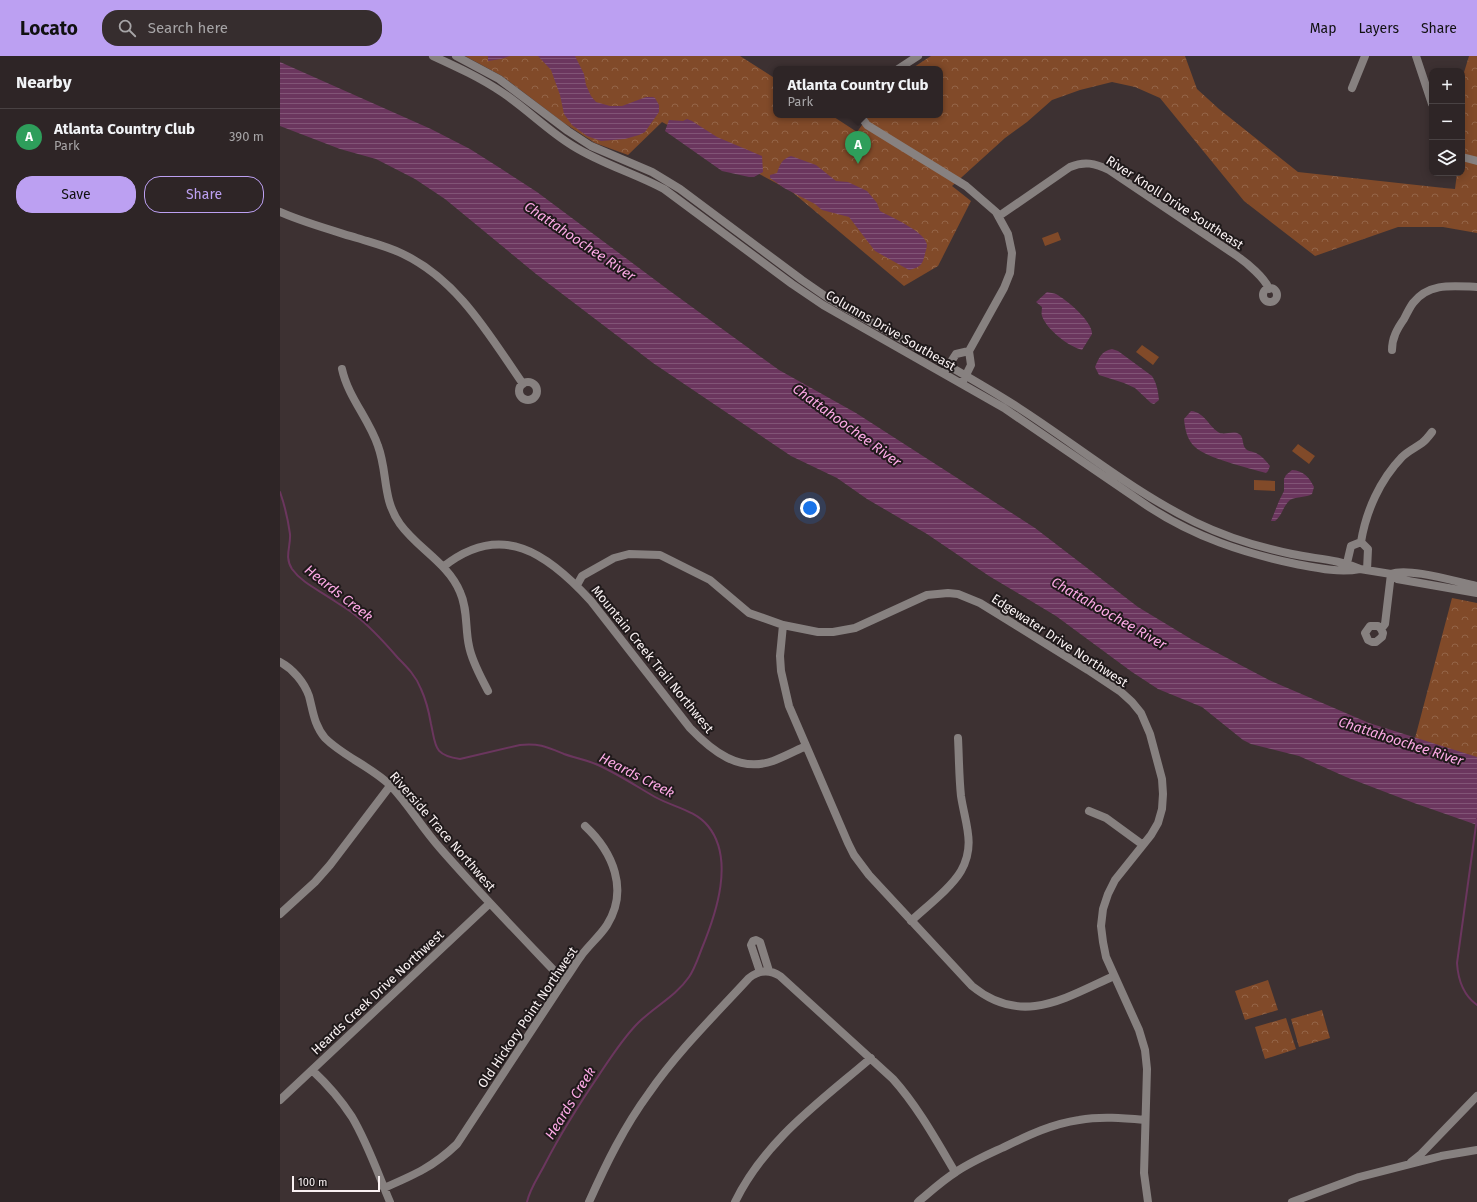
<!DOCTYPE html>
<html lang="en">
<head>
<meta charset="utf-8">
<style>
	:root { --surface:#2e2526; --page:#362d2e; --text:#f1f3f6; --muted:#a7a5a7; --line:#494243; --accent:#bca0f2 }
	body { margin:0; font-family:"Fira Sans",sans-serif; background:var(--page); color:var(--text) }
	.controls { position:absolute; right:12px; top:12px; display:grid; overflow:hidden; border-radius:8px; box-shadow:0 2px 10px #0003 }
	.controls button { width:36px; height:36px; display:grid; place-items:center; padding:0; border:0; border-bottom:1px solid var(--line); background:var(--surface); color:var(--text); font:20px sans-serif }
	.scale { position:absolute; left:12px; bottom:10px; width:88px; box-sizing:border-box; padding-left:4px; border:2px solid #f9f1f2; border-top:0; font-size:11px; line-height:14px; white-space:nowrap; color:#f9f1f2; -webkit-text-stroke:3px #201a1b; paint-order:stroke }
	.you { position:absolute; left:530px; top:452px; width:14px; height:14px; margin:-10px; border:3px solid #fff; border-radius:50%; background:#1a73e8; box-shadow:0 0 0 6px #1a73e833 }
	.badge { display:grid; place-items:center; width:26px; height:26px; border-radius:50%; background:var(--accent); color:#fff; font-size:13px; font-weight:700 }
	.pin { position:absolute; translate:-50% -33px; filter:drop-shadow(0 1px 2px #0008) }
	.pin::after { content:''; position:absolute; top:21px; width:14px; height:12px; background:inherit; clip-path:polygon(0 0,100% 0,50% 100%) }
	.popup { position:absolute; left:493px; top:10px; width:170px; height:52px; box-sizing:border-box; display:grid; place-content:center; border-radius:8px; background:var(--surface); filter:drop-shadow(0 1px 3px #0005); font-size:13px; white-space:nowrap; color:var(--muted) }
	.popup b { font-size:15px; color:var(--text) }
	.popup::after { content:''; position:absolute; left:50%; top:100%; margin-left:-8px; border:8px solid transparent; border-top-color:var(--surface) }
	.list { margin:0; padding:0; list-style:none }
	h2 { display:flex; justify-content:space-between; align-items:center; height:52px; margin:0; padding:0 16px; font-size:17px }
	h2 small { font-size:13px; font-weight:400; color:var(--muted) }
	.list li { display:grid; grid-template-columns:26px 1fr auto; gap:12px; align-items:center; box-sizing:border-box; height:56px; padding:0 16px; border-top:1px solid var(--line) }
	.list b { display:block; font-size:15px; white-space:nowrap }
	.list p { margin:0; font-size:13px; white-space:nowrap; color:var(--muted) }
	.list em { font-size:13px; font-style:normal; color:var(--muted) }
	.actions { display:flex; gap:8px; padding:12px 16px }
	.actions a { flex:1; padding:9px 0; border:1px solid var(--accent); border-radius:16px; text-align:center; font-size:14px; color:var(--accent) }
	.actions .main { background:var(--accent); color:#111 }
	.icon { flex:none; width:22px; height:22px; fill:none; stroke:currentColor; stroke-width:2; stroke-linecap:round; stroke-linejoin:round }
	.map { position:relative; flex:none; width:1197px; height:1146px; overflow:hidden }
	header { display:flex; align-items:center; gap:24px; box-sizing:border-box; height:56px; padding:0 20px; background:var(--accent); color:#111 }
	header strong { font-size:19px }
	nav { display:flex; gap:22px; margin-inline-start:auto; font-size:14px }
	.search { width:280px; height:36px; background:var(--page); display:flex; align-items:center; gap:10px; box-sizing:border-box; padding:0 14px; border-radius:16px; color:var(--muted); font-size:15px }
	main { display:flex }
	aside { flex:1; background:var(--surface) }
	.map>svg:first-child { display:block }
	.grass { fill:#814a29 }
	.forest { fill:url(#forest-crowns) }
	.water { fill:url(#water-rules) }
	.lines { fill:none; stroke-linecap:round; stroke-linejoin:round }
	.stream { stroke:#6b365e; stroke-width:2 }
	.minor { stroke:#878180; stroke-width:8 }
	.labels { text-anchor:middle; stroke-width:4; stroke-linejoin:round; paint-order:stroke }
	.street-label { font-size:13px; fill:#f9f1f2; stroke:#201a1b }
	.water-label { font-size:14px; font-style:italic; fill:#fca9e5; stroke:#201a1b }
</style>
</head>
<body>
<header>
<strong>Locato</strong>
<div class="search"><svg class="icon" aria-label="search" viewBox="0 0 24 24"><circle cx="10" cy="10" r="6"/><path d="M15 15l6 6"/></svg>Search here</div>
<nav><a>Map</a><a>Layers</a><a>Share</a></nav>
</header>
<main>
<aside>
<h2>Nearby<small></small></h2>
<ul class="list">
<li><span class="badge" style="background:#2e9e5b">A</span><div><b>Atlanta Country Club</b><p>Park</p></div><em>390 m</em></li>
</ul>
<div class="actions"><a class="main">Save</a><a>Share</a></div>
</aside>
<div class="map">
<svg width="1197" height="1146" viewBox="0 0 1197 1146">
	<defs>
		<pattern id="forest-crowns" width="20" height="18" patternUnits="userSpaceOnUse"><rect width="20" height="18" fill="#814a29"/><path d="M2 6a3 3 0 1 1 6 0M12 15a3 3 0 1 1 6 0" fill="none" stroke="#946548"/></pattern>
		<pattern id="water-rules" width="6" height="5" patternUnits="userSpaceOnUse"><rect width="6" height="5" fill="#6b365e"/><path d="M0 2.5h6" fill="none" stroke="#815476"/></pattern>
	</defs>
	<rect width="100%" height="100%" fill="#3d3132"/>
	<path class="grass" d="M778,176L781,184L765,190L762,182Z
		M862,289L879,301L873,309L856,296Z
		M1018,388L1035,400L1029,408L1012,395Z
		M974,424L995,425V435L974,434Z"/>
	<path class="forest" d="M185,0H460L496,23V59H551L577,76L589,59H660V13H631L651,0H905L917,33L939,53L1018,116L1164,132L1175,133L1177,117H1182V23L1189,0H1197V177L1163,171H1118L1035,200L964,145L880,42L855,31L832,26L800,34L772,44L747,66L725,82L672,130L691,145L658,210L624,230L511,135L382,66L348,99L315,87L284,67L222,20Z
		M1172,542L1197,547V714L1134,686Z
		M988,924L998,954L965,964L955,935Z
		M1042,954L1050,982L1019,991L1011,963Z
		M1006,962L1016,993L985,1003L975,971Z"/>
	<path class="water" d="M208,0H230L221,3L208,5Z
		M258,0H295L304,18L306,29L311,40L316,46L330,50H342L366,41H373L375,42L379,49V56L365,76L359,79L345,83L321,85L307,80L292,69L284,58L280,39L271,14Z
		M0,6L151,73L190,93L220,112L257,136L390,235L499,314L576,357L755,472L858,551L911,583L989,624L1089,667L1197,701V769L1134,747L1066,721L1019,700L971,688L963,684L922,651L878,633L852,616L776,560L709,520L647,478L587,443L557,422L511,400L373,307L256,218L165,143L135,123L96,103L60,93L0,70Z
		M407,63L412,65L437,81L482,100L483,116L474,121H469L442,115L385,75L389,64L403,65Z
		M511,100L536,109L556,125L568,126L587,135L597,147L600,155C611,161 646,176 647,189C647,192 645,196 645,198C642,210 640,211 629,214L595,195L569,161L542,154L535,148L504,132L490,122V119L497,117C500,108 502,103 511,100Z
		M767,236C770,237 774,237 776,238C787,244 813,266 812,278L802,294C788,290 767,274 762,260C761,257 762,254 762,251L756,246Z
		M832,293L838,295L872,320C877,328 878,335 879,344L874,348L871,347L855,332L844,327L819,319L815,311C819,302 821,295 832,293Z
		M911,355C924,356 928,369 938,376C944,380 953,374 959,378C964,381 962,388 965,392C968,396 972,395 976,397C982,400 986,405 990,410L988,415L986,417C969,412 926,402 915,391C907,384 905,373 904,363Z
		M1012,414C1024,415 1029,421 1034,431L1032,438C1026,442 1017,440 1010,444C1003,450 1002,460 995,465H991L999,445L1004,435V423L1006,419Z"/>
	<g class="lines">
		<path class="stream" d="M0,436C5,450 8,464 10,478C11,490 4,501 12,513C22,527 39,534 53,544C60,549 68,553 75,559C91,571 105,587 118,602C127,611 136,620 141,633C146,644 149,656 151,668C156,690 153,699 180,703L240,689C259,687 267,691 284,698C295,702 307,704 318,709C338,718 356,730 375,741C393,751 415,754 428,770C455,803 436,858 422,892C418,902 415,912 409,921C396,940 374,951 358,967C343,982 331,1001 319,1019C300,1047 281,1077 265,1108C259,1120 250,1132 247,1146
			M1197,762L1177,907C1178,923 1183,939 1197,949"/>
		<path class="minor" d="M153,0C177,11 201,22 223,37C247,53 268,75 293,90C322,108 354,117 384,133L512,228L543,249L724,352L869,451C915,481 963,497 1016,508C1037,512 1059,517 1080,513C1058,503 1035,503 1012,498C978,491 946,481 915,466C852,435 798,390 739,352C678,313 611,278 548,242L522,224L400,133L372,116L311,90L288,75L219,23L176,0
			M1136,0L1152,48
			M618,13L638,0
			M1072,32L1085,0
			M580,59L587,69L686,130L716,156L728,178L732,197L730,217L724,232L689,295L691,309L683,325
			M1182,101L1197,105
			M0,156C25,167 51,174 77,182C93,187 109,191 123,198C179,225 209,279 243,328
			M719,160L790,111C804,105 815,107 829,114L957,200C967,207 985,222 989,233
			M983 239a7 7 0 1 1 14 0a7 7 0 1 1-14 0Z
			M1112,294C1112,282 1117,273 1124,263C1127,257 1130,251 1133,247C1149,226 1174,230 1197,231
			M62,313C68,341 89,363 98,390C108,417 102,443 120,468C138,493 168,507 180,536C188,553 185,573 189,590C192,606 201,621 208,635
			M665,315L676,298L689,295
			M239 335a9 9 0 1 1 18 0a9 9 0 1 1-18 0Z
			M1081,486C1086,455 1100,424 1122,401C1128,395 1135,392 1142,387C1146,384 1149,380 1152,376
			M1081,486L1088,493L1087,514
			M1067,507L1071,490L1081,486
			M163,511C222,464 268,498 311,545L410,672C432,695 459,717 493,705C504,701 515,695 526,690
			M1080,513L1111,518L1117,523L1197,537
			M1111,518C1128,511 1177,526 1197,530
			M297,529L302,520L334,502L349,498L380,499L430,524L469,557L503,569L538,576H553L575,572L647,539L668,537L678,538L700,547L808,614L841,636L852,646L861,657L870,678L882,723L883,738L882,753L878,767L871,779L835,824L828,838L823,853L821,870L823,886L826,901L859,974L865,994L867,1013L864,1117L868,1146
			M503,569L500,600L501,615L509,650L568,787L574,799L589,819L692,930C742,971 785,942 834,920
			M1101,573L1098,570H1090L1085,577L1088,584L1092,586H1096L1102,581L1103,577L1101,573L1105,568L1111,518
			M0,606C13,613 24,626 29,640C33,655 34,669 45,682C64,701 92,711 111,730C129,749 142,772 160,792C200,838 242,881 284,925
			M809,755L826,762L863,789
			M0,858L35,826L50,809L110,730
			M631,865C646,851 671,832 681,815C696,789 685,767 681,740C679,721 679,701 678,682
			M480,916L471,889L473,885L476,884L480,886L489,915
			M32,1014C47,1028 61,1044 72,1061C88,1088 98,1118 110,1146
			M0,1044L210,847
			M1131,1106L1141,1098L1197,1040
			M104,1132C134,1119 153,1111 177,1088L284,925C290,917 295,908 301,900C309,889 320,880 327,869C349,834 333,796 305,770
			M309,1146C326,1108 344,1071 369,1037C398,995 435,959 469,922C479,914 489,913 500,920L613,1023C638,1051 656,1084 675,1116
			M455,1146C485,1084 541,1045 591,1002
			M638,1146C650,1136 663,1124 676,1116C691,1106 707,1099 722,1092C747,1080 771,1068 799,1064C821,1060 843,1062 865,1064
			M1012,1146L1079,1121L1161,1100L1197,1094"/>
	</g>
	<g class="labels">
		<g class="street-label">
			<text transform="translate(895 146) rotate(33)" y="5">River Knoll Drive Southeast</text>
			<text transform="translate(611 274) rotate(30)" y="5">Columns Drive Southeast</text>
			<text transform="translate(780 584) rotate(33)" y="5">Edgewater Drive Northwest</text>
			<text transform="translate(373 603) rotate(51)" y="5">Mountain Creek Trail Northwest</text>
			<text transform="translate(163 775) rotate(49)" y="5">Riverside Trace Northwest</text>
			<text transform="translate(97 936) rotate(-43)" y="5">Heards Creek Drive Northwest</text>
			<text transform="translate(247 961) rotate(-56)" y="5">Old Hickory Point Northwest</text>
		</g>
		<g class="water-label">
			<text transform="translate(300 185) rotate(34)" y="5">Chattahoochee River</text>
			<text transform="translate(567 369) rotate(36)" y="5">Chattahoochee River</text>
			<text transform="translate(59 537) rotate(38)" y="5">Heards Creek</text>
			<text transform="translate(829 557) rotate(30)" y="5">Chattahoochee River</text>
			<text transform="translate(1121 685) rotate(18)" y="5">Chattahoochee River</text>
			<text transform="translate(357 719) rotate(27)" y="5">Heards Creek</text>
			<text transform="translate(290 1047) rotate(-58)" y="5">Heards Creek</text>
		</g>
	</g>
</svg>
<div class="controls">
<button>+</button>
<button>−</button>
<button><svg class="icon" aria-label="layers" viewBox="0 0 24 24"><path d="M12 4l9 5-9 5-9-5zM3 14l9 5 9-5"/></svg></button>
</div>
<div class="scale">100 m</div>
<div class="you"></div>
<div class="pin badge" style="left:578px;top:108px;background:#2e9e5b">A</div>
<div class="popup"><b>Atlanta Country Club</b>Park</div>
</div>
</main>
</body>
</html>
